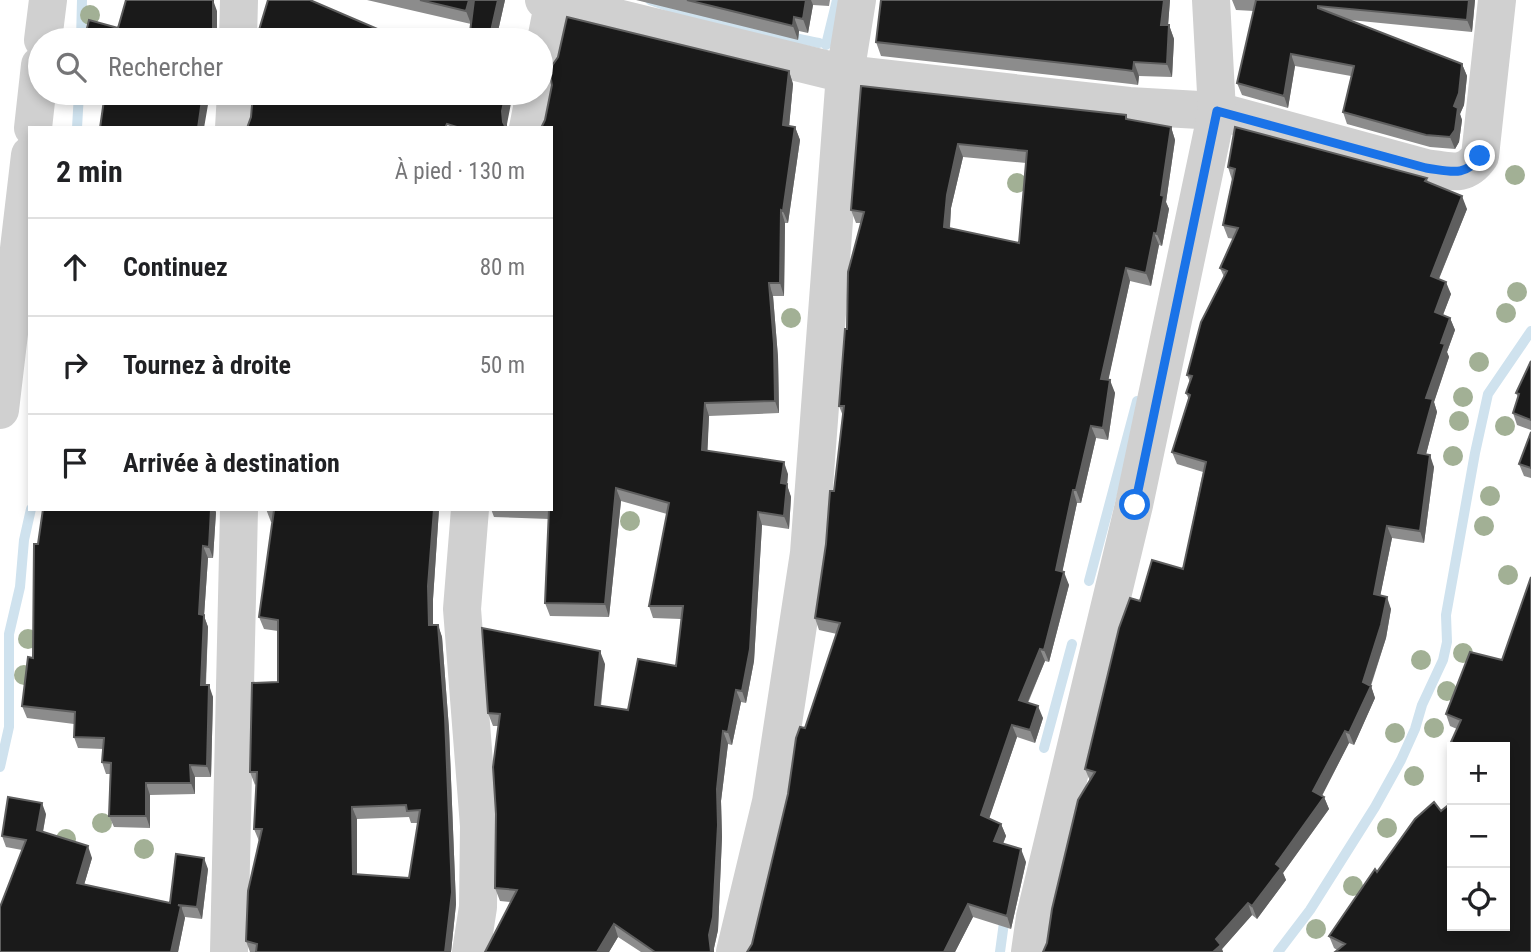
<!DOCTYPE html>
<html lang="fr">
<head>
<meta charset="utf-8">
<style>
	:root { --surface:#fff; --page:#f6f6f6; --text:#202124; --muted:#757577; --line:#e0e0e0 }
	body { margin:0; font-family:"Roboto Condensed",sans-serif; background:var(--page); color:var(--text) }
	.controls { position:absolute; right:21px; bottom:21px; display:grid; overflow:hidden; border-radius:0px; box-shadow:0 4px 10px #0003 }
	.controls button { width:63px; height:63px; display:grid; place-items:center; padding:0; border:0; border-bottom:2px solid var(--line); background:var(--surface); color:var(--text); font:35px sans-serif }
	.stop { position:absolute; width:21px; height:21px; margin:-16px; border:5px solid #1a73e8; border-radius:50%; background:#fff }
	.stop.end { background:#1a73e8; border-color:#fff; box-shadow:0 2px 7px #0008 }
	.list { margin:0; padding:0; list-style:none }
	h2 { display:flex; justify-content:space-between; align-items:center; height:91px; margin:0; padding:0 28px; font-size:30px }
	h2 small { font-size:23px; font-weight:400; color:var(--muted) }
	.list li { display:grid; grid-template-columns:46px 1fr auto; gap:21px; align-items:center; box-sizing:border-box; height:98px; padding:0 28px; border-top:2px solid var(--line) }
	.list b { display:block; font-size:26px; white-space:nowrap }
	.list em { font-size:23px; font-style:normal; color:var(--muted) }
	.icon { flex:none; width:38px; height:38px; fill:none; stroke:currentColor; stroke-width:2; stroke-linecap:round; stroke-linejoin:round }
	.map { position:relative; flex:none; width:1531px; height:952px; overflow:hidden }
	.search { position:absolute; background:var(--surface); box-shadow:0 4px 10px #0003; left:28px; top:28px; width:525px; height:77px; display:flex; align-items:center; gap:18px; box-sizing:border-box; padding:0 24px; border-radius:38px; color:var(--muted); font-size:26px }
	.panel { position:absolute; background:var(--surface); box-shadow:0 4px 10px #0003; left:28px; top:126px; width:525px; height:385px; border-radius:0px }
	.map>svg:first-child { display:block }
	.lines { fill:none; stroke-linecap:round; stroke-linejoin:round }
	.stream { stroke:#cfe2ee; stroke-width:10 }
	.minor { stroke:#d0d0d0; stroke-width:38 }
	.tertiary { stroke:#d0d0d0; stroke-width:38 }
	.tree { fill:#a2b095 }
	.wall { fill:#8c8c8c; fill-rule:evenodd }
	.shaded-wall { fill:#5f5f5f }
	.building { fill:#1a1a1a; stroke:#5f5f5f; stroke-width:2; fill-rule:evenodd }
	.route { stroke:#1a73e8; stroke-width:9 }
</style>
</head>
<body>
<div class="map">
<svg width="1531" height="952" viewBox="0 0 1531 952">
	<rect width="100%" height="100%" fill="#fff"/>
	<g class="lines">
		<path class="stream" d="M650,0C705,20 762,31 819,43
			M81,40L82,0
			M826,45L837,0
			M77,128L79,93
			M1089,581L1137,401
			M1044,748L1072,644
			M0,767L9,727V634L20,587L24,540L31,509
			M1000,952L1005,915
			M1278,952L1310,910L1375,807L1401,760L1415,729L1422,705L1443,660L1447,642L1446,615L1475,453L1488,394L1531,331"/>
		<path class="minor" d="M544,0L845,74L1129,106L1217,111L1426,168C1450,171 1465,178 1480,156L1497,0
			M43,40L48,0
			M238,40L239,0
			M541,65L554,0
			M33,128L40,65
			M234,128L236,93
			M528,128L535,93
			M0,410L30,155
			M470,509L462,609L479,826L478,907L471,952
			M229,952L239,509
			M735,952L771,802L809,553L845,74L857,0"/>
		<path class="tertiary" d="M1030,952L1035,917L1134,505L1217,111L1211,0"/>
	</g>
	<g class="tree">
		<circle cx="90" cy="15" r="10"/>
		<circle cx="1515" cy="175" r="10"/>
		<circle cx="1017" cy="183" r="10"/>
		<circle cx="1517" cy="292" r="10"/>
		<circle cx="1506" cy="313" r="10"/>
		<circle cx="791" cy="318" r="10"/>
		<circle cx="1479" cy="362" r="10"/>
		<circle cx="1463" cy="397" r="10"/>
		<circle cx="1459" cy="421" r="10"/>
		<circle cx="1505" cy="426" r="10"/>
		<circle cx="1453" cy="456" r="10"/>
		<circle cx="1490" cy="496" r="10"/>
		<circle cx="630" cy="521" r="10"/>
		<circle cx="1484" cy="526" r="10"/>
		<circle cx="1508" cy="575" r="10"/>
		<circle cx="28" cy="639" r="10"/>
		<circle cx="1463" cy="653" r="10"/>
		<circle cx="1421" cy="660" r="10"/>
		<circle cx="24" cy="675" r="10"/>
		<circle cx="1447" cy="691" r="10"/>
		<circle cx="1434" cy="728" r="10"/>
		<circle cx="1395" cy="733" r="10"/>
		<circle cx="1414" cy="776" r="10"/>
		<circle cx="102" cy="823" r="10"/>
		<circle cx="1387" cy="828" r="10"/>
		<circle cx="66" cy="839" r="10"/>
		<circle cx="144" cy="849" r="10"/>
		<circle cx="1353" cy="886" r="10"/>
		<circle cx="1316" cy="929" r="10"/>
	</g>
	<path class="wall" d="M367,0H505L496,40H469L471,24Z
		M636,0H830L829,6L813,5L808,33L799,31L798,40Z
		M881,0H1170L1168,25H1169L1174,39L1172,77L1139,76L1138,85L1131,84L881,56L876,42Z
		M1232,0H1475L1472,32L1350,20L1462,64L1467,76L1464,105L1460,114L1462,120L1459,142L1455,149L1430,147L1347,124L1343,112L1351,76L1295,66L1288,108L1242,95L1237,83L1254,11L1236,10Z
		M789,71L793,84L789,126L795,127L800,140L788,223H785L784,296H773L778,357L779,413L709,416L707,451L788,474L787,485L791,497L789,529L762,525L754,661L746,703L741,702L732,745L728,744L721,801L722,837L718,930L714,948V952H641L618,937L609,952H485L511,902L500,901L495,888L499,726H493L488,713L605,664L601,706L628,710L676,666L681,619L653,618L649,606L667,514L621,501L609,617L550,616L545,603L549,519L494,517L491,509H551Z
		M861,86L1126,115L1128,120L1171,127L1175,140L1166,202L1169,209L1162,246L1159,245L1151,286L1130,281L1108,380L1115,393L1108,440L1096,438L1081,503H1077L1062,572L1069,585L1049,662L1045,661L1028,703L1043,718L1035,743L1017,737L989,818L1001,824L1006,836L1003,844L1026,862L1011,929L973,917L955,952H747L752,944L805,728L837,634L819,630L815,618L834,491L843,416L839,406L861,223H856L851,210ZM963,157L1026,163L1019,243L950,228L951,208Z
		M1228,167L1427,178L1428,183L1467,209L1439,279L1451,294L1443,315L1450,318L1455,330L1447,352L1449,357L1434,402L1437,412L1426,454L1434,467L1424,543L1392,538L1380,596L1391,609L1386,638L1371,686L1375,698L1354,745L1349,743L1322,796L1324,797L1329,809L1283,873L1286,880L1257,919L1252,915L1222,949L1223,952H1043L1047,943L1090,781L1085,769L1140,601L1183,569L1203,472L1177,464L1172,452L1189,400L1186,393L1190,382L1187,375L1224,277L1220,268L1234,239L1228,238L1223,225L1232,180Z
		M1531,361V430L1517,425L1513,413L1518,397L1516,393Z
		M1531,431V478L1524,476L1519,464Z
		M266,509H439L433,599V625H438L442,637L449,729L456,904L451,952H250L246,941L259,841L254,829L256,784L255,785L250,772L278,682V631L264,629L259,617L273,522H271ZM409,817L411,823H418L409,878L357,874V819Z
		M216,512L213,558H208L204,616L208,627L206,685L213,697L211,777H195V794L150,795V828L114,827L109,816L110,774H106L102,762L103,749L78,748L74,737V724L27,718L22,706L33,658L38,544Z
		M1502,660L1531,952L1337,950L1334,948L1329,936L1377,872L1452,926L1505,747H1453L1451,742L1457,729L1450,726L1446,714Z
		M46,814L43,832L92,858L84,885L170,903L208,869L202,919L185,917L178,952H0L22,850L6,847L2,836Z"/>
	<path class="shaded-wall" d="M208,0H213L217,11V40H212Z
		M469,0H475L471,24L466,11Z
		M498,0H505L496,40H489Z
		M806,0H811L813,5L808,33L803,19Z
		M1164,0H1170L1167,39L1161,25Z
		M1469,0H1475L1472,32L1467,20Z
		M794,17L799,31L798,40L793,26Z
		M1169,25L1174,39L1172,77L1167,64Z
		M1291,54L1295,66L1288,108L1284,96Z
		M1134,62L1139,76L1138,85L1133,71Z
		M1462,64L1467,76L1464,105L1460,114L1462,120L1459,142L1455,149L1450,137L1454,106Z
		M789,71L793,84L788,138L783,125Z
		M203,93H210L204,128H198Z
		M506,93H513L507,124V128L503,122L502,111Z
		M795,127L800,140L788,223L783,211Z
		M1171,127L1175,140L1166,202L1169,209L1162,246L1157,234L1161,195Z
		M958,144L963,157L951,208L949,239L944,227L947,195Z
		M1462,196L1467,209L1435,288L1431,276Z
		M781,210L785,223L784,296L780,283Z
		M1154,233L1159,245L1151,286L1146,273Z
		M1126,268L1130,281L1106,391L1101,379Z
		M1446,282L1451,294L1439,325L1435,312Z
		M769,283L773,296L778,357L779,413L775,401Z
		M1450,318L1455,330L1447,352L1449,357L1434,402L1437,412L1423,466L1418,453L1426,398L1441,343Z
		M1110,380L1115,393L1108,440L1103,428Z
		M705,403L709,416L707,463L702,450Z
		M1091,426L1096,438L1081,503L1076,490Z
		M1430,455L1434,467L1424,543L1420,531Z
		M784,462L788,474L787,485L791,497L789,529L784,516L781,483Z
		M616,488L621,501L609,617L605,604Z
		M1073,490L1077,503L1060,583L1056,570Z
		M211,509H215L216,512L213,558L209,547Z
		M434,509H439L433,599V637L429,625L428,586Z
		M758,512L762,525L754,661L746,703L742,691Z
		M1387,526L1392,538L1378,607L1374,594Z
		M203,546L208,558L204,616L208,627L205,697L201,685L199,614Z
		M1064,572L1069,585L1049,662L1044,650Z
		M1387,597L1391,609L1386,638L1370,687L1371,686L1375,698L1354,745L1349,733Z
		M438,625L442,637L449,729L456,904L451,952H445Z
		M1040,649L1045,661L1023,713L1019,700Z
		M600,651L605,664L599,718L595,705Z
		M209,685L213,697L211,777L207,766Z
		M736,690L741,702L732,745L728,732Z
		M1038,706L1043,718L1035,743L1030,730Z
		M1012,725L1017,737L986,828L981,815Z
		M723,731L728,744L721,801L722,837L718,930L714,948V952H711L709,935L717,789Z
		M1345,731L1349,743L1318,803L1313,791Z
		M190,765L195,777V794L191,783Z
		M146,783L150,795V828L146,816Z
		M1324,797L1329,809L1283,873L1286,880L1257,919L1252,906L1276,864Z
		M42,803L46,814L41,842L37,830Z
		M352,807L357,819V886L353,874Z
		M1001,824L1006,836L999,853L994,841Z
		M88,846L92,858L81,895L77,883Z
		M1021,849L1026,862L1011,929L1007,916Z
		M204,858L208,869L202,919L197,907Z
		M1248,903L1252,915L1222,949L1223,952H1213L1216,939Z
		M968,904L973,917L955,952H944Z
		M181,906L185,918L178,952H171Z
		M614,924L618,937L609,952H597Z"/>
	<path class="building" d="M126,0H213V33L212,40H84L89,20L118,28Z
		M268,0H310L403,40H256Z
		M420,0H469L466,11Z
		M474,0H498L489,40H469Z
		M687,0H806L803,19L794,17L793,26Z
		M881,0H1164L1161,25H1169L1167,64L1134,62L1133,71L1126,70L876,42Z
		M1256,0H1469L1467,20L1318,6V8L1462,64L1459,93L1454,106L1458,108L1455,130L1450,137L1426,135L1343,112L1354,66L1291,54L1284,96L1237,83Z
		M567,17L789,71L783,125L795,127L783,211L781,210L780,283H769L774,344L775,401L705,403L702,450L784,462L781,483L787,484L784,516L758,512L750,649L742,691L736,690L728,732L723,731L717,789L718,825L713,917L709,935L711,952H655L614,924L597,952H485L517,890L495,888L496,814L493,767L500,714L488,713L482,628L600,651L595,705L628,710L638,659L676,666L683,606H649L669,503L616,488L605,604L545,603L549,509H551V128H541L545,120L552,85L549,70L558,57Z
		M861,86L1126,115V119L1171,127L1161,195L1164,196L1157,234L1154,233L1146,273L1126,268L1101,379L1110,380L1103,428L1091,426L1076,490H1073L1056,570L1064,572L1044,650L1040,649L1019,700L1038,706L1030,730L1012,725L981,815L1001,824L994,841L1021,849L1007,916L968,904L944,952H747L752,944L788,794L796,738L800,727L805,728L840,623L815,618L826,544L830,491H834L844,406H839L845,329H847L848,272L864,212L851,210ZM958,144L1027,151L1019,243L944,227L947,195Z
		M105,93H203L198,128H100Z
		M253,93H506L502,111L503,122L506,128H460L447,124L445,128H247L251,117Z
		M1235,127L1427,178L1425,181L1462,196L1431,276L1446,282L1435,312L1450,318L1441,343L1445,344L1426,398L1433,399L1418,453L1430,455L1420,531L1387,526L1374,594L1387,597L1381,625L1363,682L1371,686L1349,733L1345,731L1313,791L1324,797L1276,864L1281,868L1252,906L1248,903L1216,939L1221,945L1213,952H1043L1047,943L1052,909L1078,800L1095,772L1085,769L1119,628L1130,598L1140,601L1152,560L1183,569L1206,462L1172,452L1190,395L1186,393L1192,376L1187,375L1201,322L1227,271L1220,268L1238,228L1223,225L1235,169L1228,167Z
		M1531,361V420L1513,413L1519,394L1516,393Z
		M1531,432V468L1519,464Z
		M43,509H211L209,547L203,546L199,614L204,615L201,685H209L207,766L190,765L191,783H146V816H109L111,763L102,762L104,738L74,737L75,712L22,706L28,657L33,658L34,544H38Z
		M266,509H434L428,586L429,625H438L445,717L452,892L445,952H256L257,944L246,941L248,891L262,829H254L257,772H250L252,683L278,682V620L259,617L274,510ZM406,805L407,811L420,810L409,878L353,874L352,807Z
		M1531,577V952H1335L1345,944L1329,936L1375,869L1377,872L1415,819L1434,802L1441,811L1452,802V926H1505V747H1462L1451,742L1461,720L1446,714L1470,652L1502,660Z
		M8,797L42,803L37,830L88,846L77,883L170,903L176,854L204,858L197,907L178,905L181,906L171,952H0V907L26,840L2,836Z"/>
	<g class="lines">
		<path class="route" d="M1135,505L1217,111L1426,168C1450,171 1465,178 1480,156"/>
	</g>
</svg>
<div class="controls">
<button>+</button>
<button>−</button>
<button><svg class="icon" aria-label="locate" viewBox="0 0 24 24"><circle cx="12" cy="12" r="6"/><path d="M12 2v4M12 18v4M2 12h4M18 12h4"/></svg></button>
</div>
<div class="stop" style="left:1135px;top:505px"></div>
<div class="stop end" style="left:1480px;top:156px"></div>
<div class="search"><svg class="icon" aria-label="search" viewBox="0 0 24 24"><circle cx="10" cy="10" r="6"/><path d="M15 15l6 6"/></svg>Rechercher</div>
<section class="panel">
<h2>2 min<small>À pied · 130 m</small></h2>
<ul class="list">
<li><svg class="icon" aria-label="ahead" viewBox="0 0 24 24"><path d="M12 20V5M6 11l6-6 6 6"/></svg><div><b>Continuez</b></div><em>80 m</em></li>
<li><svg class="icon" aria-label="right" viewBox="0 0 24 24"><path d="M7 20v-9h11M14 6l5 5-5 5"/></svg><div><b>Tournez à droite</b></div><em>50 m</em></li>
<li><svg class="icon" aria-label="arrive" viewBox="0 0 24 24"><path d="M6 21V4h12l-3 4 3 4H6"/></svg><div><b>Arrivée à destination</b></div></li>
</ul>
</section>
</div>
</body>
</html>
